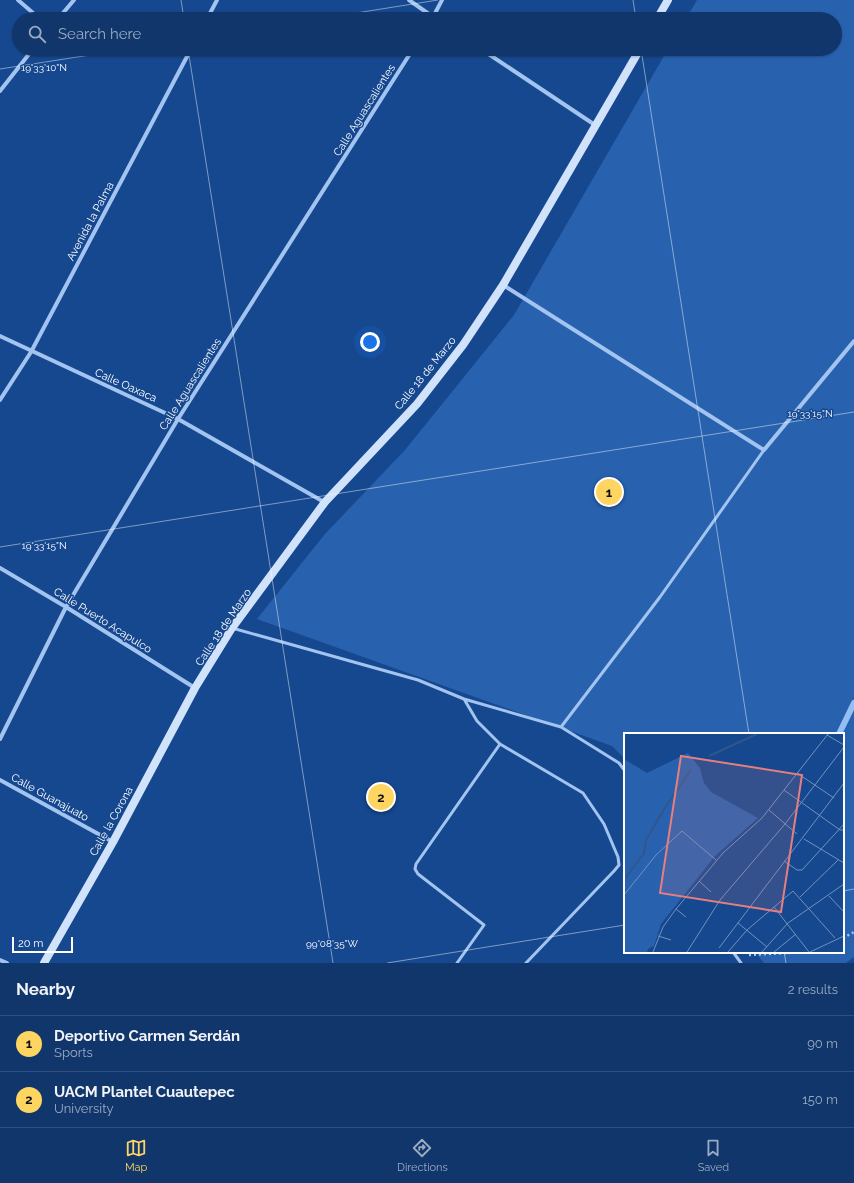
<!DOCTYPE html>
<html lang="en">
<head>
<meta charset="utf-8">
<style>
	:root { --surface:#10366c; --page:#1e4174; --text:#f1f3f6; --muted:#9cabc2; --line:#30507f; --accent:#ffd562 }
	body { margin:0; font-family:Raleway,sans-serif; background:var(--page); color:var(--text) }
	.scale { position:absolute; left:12px; bottom:10px; width:61px; box-sizing:border-box; padding-left:4px; border:2px solid #fff; border-top:0; font-size:11px; line-height:14px; white-space:nowrap; color:#fff; -webkit-text-stroke:3px #164890; paint-order:stroke }
	.you { position:absolute; left:370px; top:342px; width:14px; height:14px; margin:-10px; border:3px solid #fff; border-radius:50%; background:#1a73e8; box-shadow:0 0 0 6px #1a73e833 }
	.badge { display:grid; place-items:center; width:26px; height:26px; border-radius:50%; background:var(--accent); color:#111; font-size:13px; font-weight:700 }
	.pin { position:absolute; translate:-50% -50%; border:2px solid #fff; box-shadow:0 1px 4px #0006 }
	.list { margin:0; padding:0; list-style:none }
	h2 { display:flex; justify-content:space-between; align-items:center; height:52px; margin:0; padding:0 16px; font-size:17px }
	h2 small { font-size:13px; font-weight:400; color:var(--muted) }
	.list li { display:grid; grid-template-columns:26px 1fr auto; gap:12px; align-items:center; box-sizing:border-box; height:56px; padding:0 16px; border-top:1px solid var(--line) }
	.list b { display:block; font-size:15px; white-space:nowrap }
	.list p { margin:0; font-size:13px; white-space:nowrap; color:var(--muted) }
	.list em { font-size:13px; font-style:normal; color:var(--muted) }
	.icon { flex:none; width:22px; height:22px; fill:none; stroke:currentColor; stroke-width:2; stroke-linecap:round; stroke-linejoin:round }
	.map { position:relative; flex:none; width:854px; height:963px; overflow:hidden }
	.search { position:absolute; background:var(--surface); box-shadow:0 1px 3px #0004; left:12px; right:12px; top:12px; height:44px; display:flex; align-items:center; gap:10px; box-sizing:border-box; padding:0 14px; border-radius:22px; color:var(--muted); font-size:15px }
	.sheet { height:164px; background:var(--surface) }
	nav { display:flex; justify-content:space-around; align-items:center; box-sizing:border-box; height:56px; border-top:1px solid var(--line); background:var(--surface); font-size:11px; color:var(--muted) }
	nav a { display:grid; justify-items:center; gap:2px }
	nav .on { color:var(--accent) }
	.map>svg:first-child { display:block }
	.green { fill:#2862af }
	.lines { fill:none; stroke-linecap:round; stroke-linejoin:round }
	.stream { stroke:#95bef3; stroke-width:6 }
	.path { stroke:#a3c4f0; stroke-width:2.5; stroke-dasharray:2 3; stroke-linecap:butt }
	.lane { stroke:#a3c4f0; stroke-width:3 }
	.street { stroke:#a3c4f0; stroke-width:4 }
	.secondary { stroke:#d1e2fb; stroke-width:8 }
	.ticks { fill:none; stroke:#fff; stroke-width:1; stroke-opacity:0.45 }
	.labels { text-anchor:middle; stroke-width:3; stroke-linejoin:round; paint-order:stroke }
	.street-label { font-size:11px; fill:#fff; stroke:#164890 }
	.inset-river { fill:none; stroke:#31568b; stroke-width:2 }
	.inset-road { fill:none; stroke:#7391bc; stroke-width:1 }
	.view { fill:#e67e7e; fill-opacity:0.15; stroke:#e67e7e; stroke-width:2 }
	.inset-edge { fill:none; stroke:#fff; stroke-width:2 }
	.ticks-label { font-size:10px; text-anchor:middle; fill:#fff; stroke:#164890; stroke-width:3; stroke-linejoin:round; paint-order:stroke }
</style>
</head>
<body>
<div class="map">
<svg width="854" height="963" viewBox="0 0 854 963">
	<rect width="100%" height="100%" fill="#164890"/>
	<path class="green" d="M697,0H854V957L846,963H764L755,952H843V734H625V759L612,746L257,619L325,534L405,450L514,315L668,49H835V19H686Z"/>
	<g class="lines">
		<path class="stream" d="M839,734L854,703"/>
		<path class="path" d="M843,938L854,932
			M749,955L806,952"/>
		<path class="lane" d="M232,628L418,680L464,699L561,727L619,763L625,771
			M464,699L477,721L500,744L583,793L604,824L618,857L619,865L614,871L526,963
			M561,727L660,597L764,450
			M733,952L741,963
			M457,963L484,925L418,874L415,869L416,864L500,744"/>
		<path class="street" d="M18,0L40,19
			M409,0L436,19
			M58,19L74,0
			M207,19L217,0
			M432,19L442,0
			M481,49L595,125
			M0,91L33,49
			M503,285L764,450L854,341
			M0,336L178,419L324,502
			M0,400L31,352L191,49
			M0,568L66,607L195,688
			M0,739L66,607L178,419L413,49
			M0,780L113,842
			M0,960L7,963"/>
		<path class="secondary" d="M657,19L668,0
			M44,963L113,842L195,688L232,628L325,502L417,404L463,345L503,285L640,49"/>
	</g>
	<path class="ticks" d="M181,0L184,19M633,0L636,19M318,19L438,0M188,49L333,963M641,49L749,734M0,69L129,49M0,547L854,412M843,891L854,889M784,952L786,963M387,963L625,925"/>
	<g class="labels">
		<g class="street-label">
			<text transform="translate(364 110) rotate(-58)" y="4">Calle Aguascalientes</text>
			<text transform="translate(90 221) rotate(-62)" y="4">Avenida la Palma</text>
			<text transform="translate(425 373) rotate(-51)" y="4">Calle 18 de Marzo</text>
			<text transform="translate(190 384) rotate(-58)" y="4">Calle Aguascalientes</text>
			<text transform="translate(126 385) rotate(24)" y="4">Calle Oaxaca</text>
			<text transform="translate(103 620) rotate(32)" y="4">Calle Puerto Acapulco</text>
			<text transform="translate(223 627) rotate(-56)" y="4">Calle 18 de Marzo</text>
			<text transform="translate(50 797) rotate(29)" y="4">Calle Guanajuato</text>
			<text transform="translate(111 821) rotate(-61)" y="4">Calle la Corona</text>
		</g>
	</g>
	<g transform="translate(624 733)">
		<rect width="220" height="220" fill="#164890"/>
		<path d="M64,20L76,35L80,50L87,59L134,85L91,123L37,191L30,213L25,215L23,219H0V26L23,40Z" fill="#2862af"/>
		<path class="inset-river" d="M85,23L133,1M0,147L20,120L22,107L42,73L67,37"/>
		<path class="inset-road" d="M203,2L220,12M173,40L210,65M160,57L216,97H220M145,77L173,101M180,106L220,130M160,128L173,137H178L220,91M75,148L87,159M0,162L32,122L58,98L92,127M205,163L220,179M176,164L214,127M150,174L185,219M52,176L62,184M114,190L143,214M34,203L47,207M95,215L220,50M29,219L39,194L52,176L99,120L138,85L204,1M63,219L96,167L161,91L220,14M104,219L123,197L169,158L211,205M138,219L164,190L220,151M150,219L172,201M186,219L220,203"/>
		<path class="view" d="M57,23L178,42L157,179L36,160Z"/>
		<rect width="220" height="220" class="inset-edge"/>
	</g>
	<g class="ticks-label">
		<text x="44" y="71">19°33'10"N</text>
		<text x="810" y="417">19°33'15"N</text>
		<text x="44" y="549">19°33'15"N</text>
		<text x="332" y="947">99°08'35"W</text>
	</g>
</svg>
<div class="scale">20 m</div>
<div class="you"></div>
<div class="pin badge" style="left:609px;top:492px">1</div>
<div class="pin badge" style="left:381px;top:797px">2</div>
<div class="search"><svg class="icon" aria-label="search" viewBox="0 0 24 24"><circle cx="10" cy="10" r="6"/><path d="M15 15l6 6"/></svg>Search here</div>
</div>
<section class="sheet">
<h2>Nearby<small>2 results</small></h2>
<ul class="list">
<li><span class="badge">1</span><div><b>Deportivo Carmen Serdán</b><p>Sports</p></div><em>90 m</em></li>
<li><span class="badge">2</span><div><b>UACM Plantel Cuautepec</b><p>University</p></div><em>150 m</em></li>
</ul>
</section>
<nav>
<a class="on"><svg class="icon" aria-label="map" viewBox="0 0 24 24"><path d="M3 6l6-2 6 2 6-2v14l-6 2-6-2-6 2zM9 4v14M15 6v14"/></svg>Map</a>
<a><svg class="icon" aria-label="directions" viewBox="0 0 24 24"><path d="M12 3l9 9-9 9-9-9zM9 14v-3h6M13 9l2 2-2 2"/></svg>Directions</a>
<a><svg class="icon" aria-label="saved" viewBox="0 0 24 24"><path d="M7 4h10v16l-5-4-5 4z"/></svg>Saved</a>
</nav>
</body>
</html>
